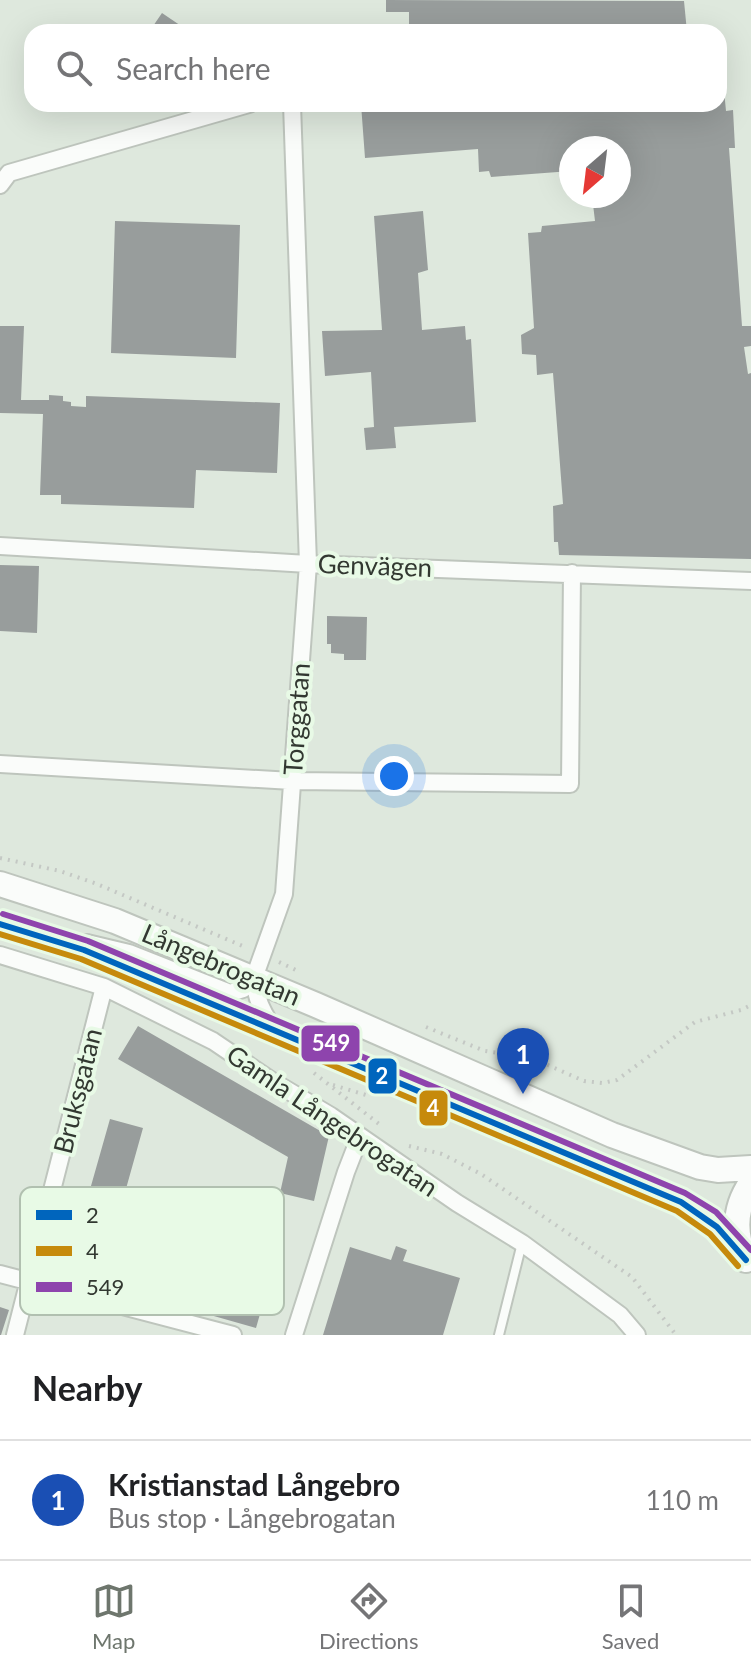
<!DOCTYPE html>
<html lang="en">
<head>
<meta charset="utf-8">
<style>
	:root { --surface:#fff; --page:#f6f6f6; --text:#202124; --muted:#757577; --line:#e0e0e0; --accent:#6e766d }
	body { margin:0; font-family:Lato,sans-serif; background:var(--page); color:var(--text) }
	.compass { position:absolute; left:559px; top:136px; width:72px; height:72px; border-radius:50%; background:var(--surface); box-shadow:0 8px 32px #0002; rotate:208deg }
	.you { position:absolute; left:394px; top:776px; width:28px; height:28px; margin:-20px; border:6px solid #fff; border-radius:50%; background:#1a73e8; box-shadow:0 0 0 12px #1a73e833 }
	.badge { display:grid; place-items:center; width:52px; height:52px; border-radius:50%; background:var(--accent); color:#fff; font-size:26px; font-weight:700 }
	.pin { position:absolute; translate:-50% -66px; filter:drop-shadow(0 2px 4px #0008) }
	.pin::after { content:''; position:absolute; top:42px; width:28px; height:24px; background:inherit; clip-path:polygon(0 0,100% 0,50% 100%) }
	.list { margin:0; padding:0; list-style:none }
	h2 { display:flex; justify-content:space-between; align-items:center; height:104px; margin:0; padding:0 32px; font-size:34px }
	h2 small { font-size:26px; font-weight:400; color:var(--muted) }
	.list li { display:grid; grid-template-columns:52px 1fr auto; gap:24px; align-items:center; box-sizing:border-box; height:120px; padding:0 32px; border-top:2px solid var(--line) }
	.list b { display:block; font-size:30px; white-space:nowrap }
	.list p { margin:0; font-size:26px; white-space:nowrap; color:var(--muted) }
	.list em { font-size:26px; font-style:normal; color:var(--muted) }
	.icon { flex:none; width:44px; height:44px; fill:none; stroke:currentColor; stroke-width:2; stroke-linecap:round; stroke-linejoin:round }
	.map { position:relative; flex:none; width:751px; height:1335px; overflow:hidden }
	.search { position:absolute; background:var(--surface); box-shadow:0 8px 32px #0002; left:24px; right:24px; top:24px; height:88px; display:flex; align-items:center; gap:20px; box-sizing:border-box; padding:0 28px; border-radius:24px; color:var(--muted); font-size:30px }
	.sheet { height:224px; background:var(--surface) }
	nav { display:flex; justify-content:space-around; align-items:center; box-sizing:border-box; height:112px; border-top:2px solid var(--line); background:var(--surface); font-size:22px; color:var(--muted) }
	nav a { display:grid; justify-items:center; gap:4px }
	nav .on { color:var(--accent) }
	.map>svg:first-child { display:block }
	.building { fill:#989d9c }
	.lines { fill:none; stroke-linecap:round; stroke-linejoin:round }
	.lane-casing { stroke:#bec5bd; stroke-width:12 }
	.street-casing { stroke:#bec5bd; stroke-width:20 }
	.secondary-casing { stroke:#bec5bd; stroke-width:28 }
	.path { stroke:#c4c8c4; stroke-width:4; stroke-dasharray:2 6; stroke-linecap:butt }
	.lane { stroke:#fafcfa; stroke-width:8 }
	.street { stroke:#fafcfa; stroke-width:16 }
	.secondary { stroke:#fafcfa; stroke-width:24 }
	.bus-1-casing { stroke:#e8fae6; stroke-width:12 }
	.bus-2-casing { stroke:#e8fae6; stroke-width:12 }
	.bus-3-casing { stroke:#e8fae6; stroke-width:12 }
	.bus-1 { stroke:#0065bd; stroke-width:6 }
	.bus-2 { stroke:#c68a0c; stroke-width:6 }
	.bus-3 { stroke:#8e44ad; stroke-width:6 }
	.labels { text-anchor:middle; stroke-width:8; stroke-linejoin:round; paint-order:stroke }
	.street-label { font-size:26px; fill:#323831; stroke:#e8fae6 }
	.key { fill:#e8fae6; stroke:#b1c0b0; stroke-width:2 }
	.key-label { font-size:22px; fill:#323831 }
	.line-badge { stroke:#e8fae6; stroke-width:3 }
	.badge-label { font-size:22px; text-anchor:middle; font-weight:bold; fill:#fff }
</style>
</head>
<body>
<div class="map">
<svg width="751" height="1335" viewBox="0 0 751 1335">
	<rect width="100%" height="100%" fill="#dee8dd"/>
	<path class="building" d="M386,0L684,1L687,32H419V26H409V12H386Z
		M162,13L190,32H149Z
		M719,60H721L726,111L733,110L735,148H729L742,326H751V346L744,347L748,374L751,373V559L559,555L558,542H554L553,506L563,504L553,373L537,375L536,355L522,354L521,335L534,328L528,233L541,232L542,226L595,221L592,196H619V148H571V171L491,177L489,171L479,172L478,149L365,158L361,104H719Z
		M423,211L428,270L418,273L422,330L465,326L466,340L471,339L476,422L394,427L396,448L366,450L364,428L374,427L371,372L325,376L322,331L382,330L374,216Z
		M115,221L240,225L236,358L111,353Z
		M0,326H24L21,400H49V395L63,396V401L71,402V406L86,407V396L280,403L277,473L196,470L194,508L61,504V495H40L43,414L0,413Z
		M0,565L39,566L37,633L0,631Z
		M327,616L367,617L366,660H344V654L331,653V644H327Z
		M138,1026L329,1136L314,1201L280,1193L288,1157L118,1059Z
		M110,1119L143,1128L115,1228L272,1272L256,1328L66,1274Z
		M396,1246L407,1250L403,1261L460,1278L443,1335H323L350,1247L391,1260Z
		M0,1307L9,1310L1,1335H0Z"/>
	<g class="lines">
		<defs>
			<path id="lane" d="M499,1335L522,1243"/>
			<path id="street" d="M0,185L9,173L249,104
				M0,546L308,564L751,581
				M0,764L292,781L570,784L572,573
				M87,943L129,953L230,993L243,989L254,978C256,999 262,1012 274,1029
				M0,955L104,987L213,1041L272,1081L331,1116L457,1203L522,1243L620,1315L637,1335
				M254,978L284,894L308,564L292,104
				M0,1274L233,1335
				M15,1335L104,987
				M294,1335L346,1172L360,1136"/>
			<path id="secondary" d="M0,884L115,921L316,1005L612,1135L700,1167L718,1170L751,1168
				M0,924L84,950L681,1202C710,1216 727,1235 746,1260
				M743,1253C733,1228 736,1205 751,1183"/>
		</defs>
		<use href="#lane" class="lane-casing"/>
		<use href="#street" class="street-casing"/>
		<use href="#secondary" class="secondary-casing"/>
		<path class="path" d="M0,858L60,871L97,884L245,947
			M279,962L300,972
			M426,1027L485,1051L532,1058L584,1081L602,1083L617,1080L695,1022L741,1010L751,1005
			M314,1073L379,1124
			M333,1085L366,1095
			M409,1146L442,1154L481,1174L632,1277L676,1335"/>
		<use href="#lane" class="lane"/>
		<use href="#street" class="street"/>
		<use href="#secondary" class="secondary"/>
		<defs>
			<path id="bus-1" d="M0,924L84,950L681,1202L717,1227L746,1260"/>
			<path id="bus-2" d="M0,934L81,959L677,1211L710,1234L738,1266"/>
			<path id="bus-3" d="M3,914L88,941L685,1193L716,1212L751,1250"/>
		</defs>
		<use href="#bus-1" class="bus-1-casing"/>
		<use href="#bus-2" class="bus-2-casing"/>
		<use href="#bus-3" class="bus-3-casing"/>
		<use href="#bus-1" class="bus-1"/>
		<use href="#bus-2" class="bus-2"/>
		<use href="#bus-3" class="bus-3"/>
	</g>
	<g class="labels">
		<g class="street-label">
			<text transform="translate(375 566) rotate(2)" y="9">Genvägen</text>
			<text transform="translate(297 719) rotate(-86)" y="9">Torggatan</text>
			<text transform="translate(221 965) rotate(23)" y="9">Långebrogatan</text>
			<text transform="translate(78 1091) rotate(-76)" y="9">Bruksgatan</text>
			<text transform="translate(332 1121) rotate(34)" y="9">Gamla Långebrogatan</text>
		</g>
	</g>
	<rect x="20" y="1187" width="264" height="128" rx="12" class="key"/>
	<rect x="36" y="1210" width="36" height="10" fill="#0065bd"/>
	<rect x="36" y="1246" width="36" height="10" fill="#c68a0c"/>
	<rect x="36" y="1282" width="36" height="10" fill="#8e44ad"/>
	<g class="key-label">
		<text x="86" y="1223">2</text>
		<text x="86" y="1259">4</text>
		<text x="86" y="1295">549</text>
	</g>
	<g class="line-badge">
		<rect x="300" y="1024" width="61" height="39" rx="8" fill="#8e44ad"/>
		<rect x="367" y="1057" width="31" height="38" rx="8" fill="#0065bd"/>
		<rect x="418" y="1089" width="31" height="38" rx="8" fill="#c68a0c"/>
	</g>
	<g class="badge-label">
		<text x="331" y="1051">549</text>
		<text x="382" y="1084">2</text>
		<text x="433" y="1116">4</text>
	</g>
</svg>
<svg class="compass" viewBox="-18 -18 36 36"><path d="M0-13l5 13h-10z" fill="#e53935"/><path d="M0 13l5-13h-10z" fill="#757577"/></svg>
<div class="you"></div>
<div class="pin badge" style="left:523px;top:1094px;background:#1a4fb4">1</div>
<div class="search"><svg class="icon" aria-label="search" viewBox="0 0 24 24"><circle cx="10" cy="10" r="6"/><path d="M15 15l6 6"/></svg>Search here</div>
</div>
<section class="sheet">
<h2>Nearby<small></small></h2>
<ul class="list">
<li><span class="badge" style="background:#1a4fb4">1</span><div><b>Kristianstad Långebro</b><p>Bus stop · Långebrogatan</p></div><em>110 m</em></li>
</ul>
</section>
<nav>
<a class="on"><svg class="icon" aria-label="map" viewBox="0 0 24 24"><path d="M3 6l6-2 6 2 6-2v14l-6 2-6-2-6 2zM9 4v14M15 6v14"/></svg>Map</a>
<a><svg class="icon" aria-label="directions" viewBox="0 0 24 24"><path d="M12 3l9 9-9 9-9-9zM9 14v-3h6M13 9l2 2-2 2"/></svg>Directions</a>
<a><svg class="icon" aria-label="saved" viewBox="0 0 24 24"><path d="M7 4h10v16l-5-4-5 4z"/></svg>Saved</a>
</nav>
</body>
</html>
